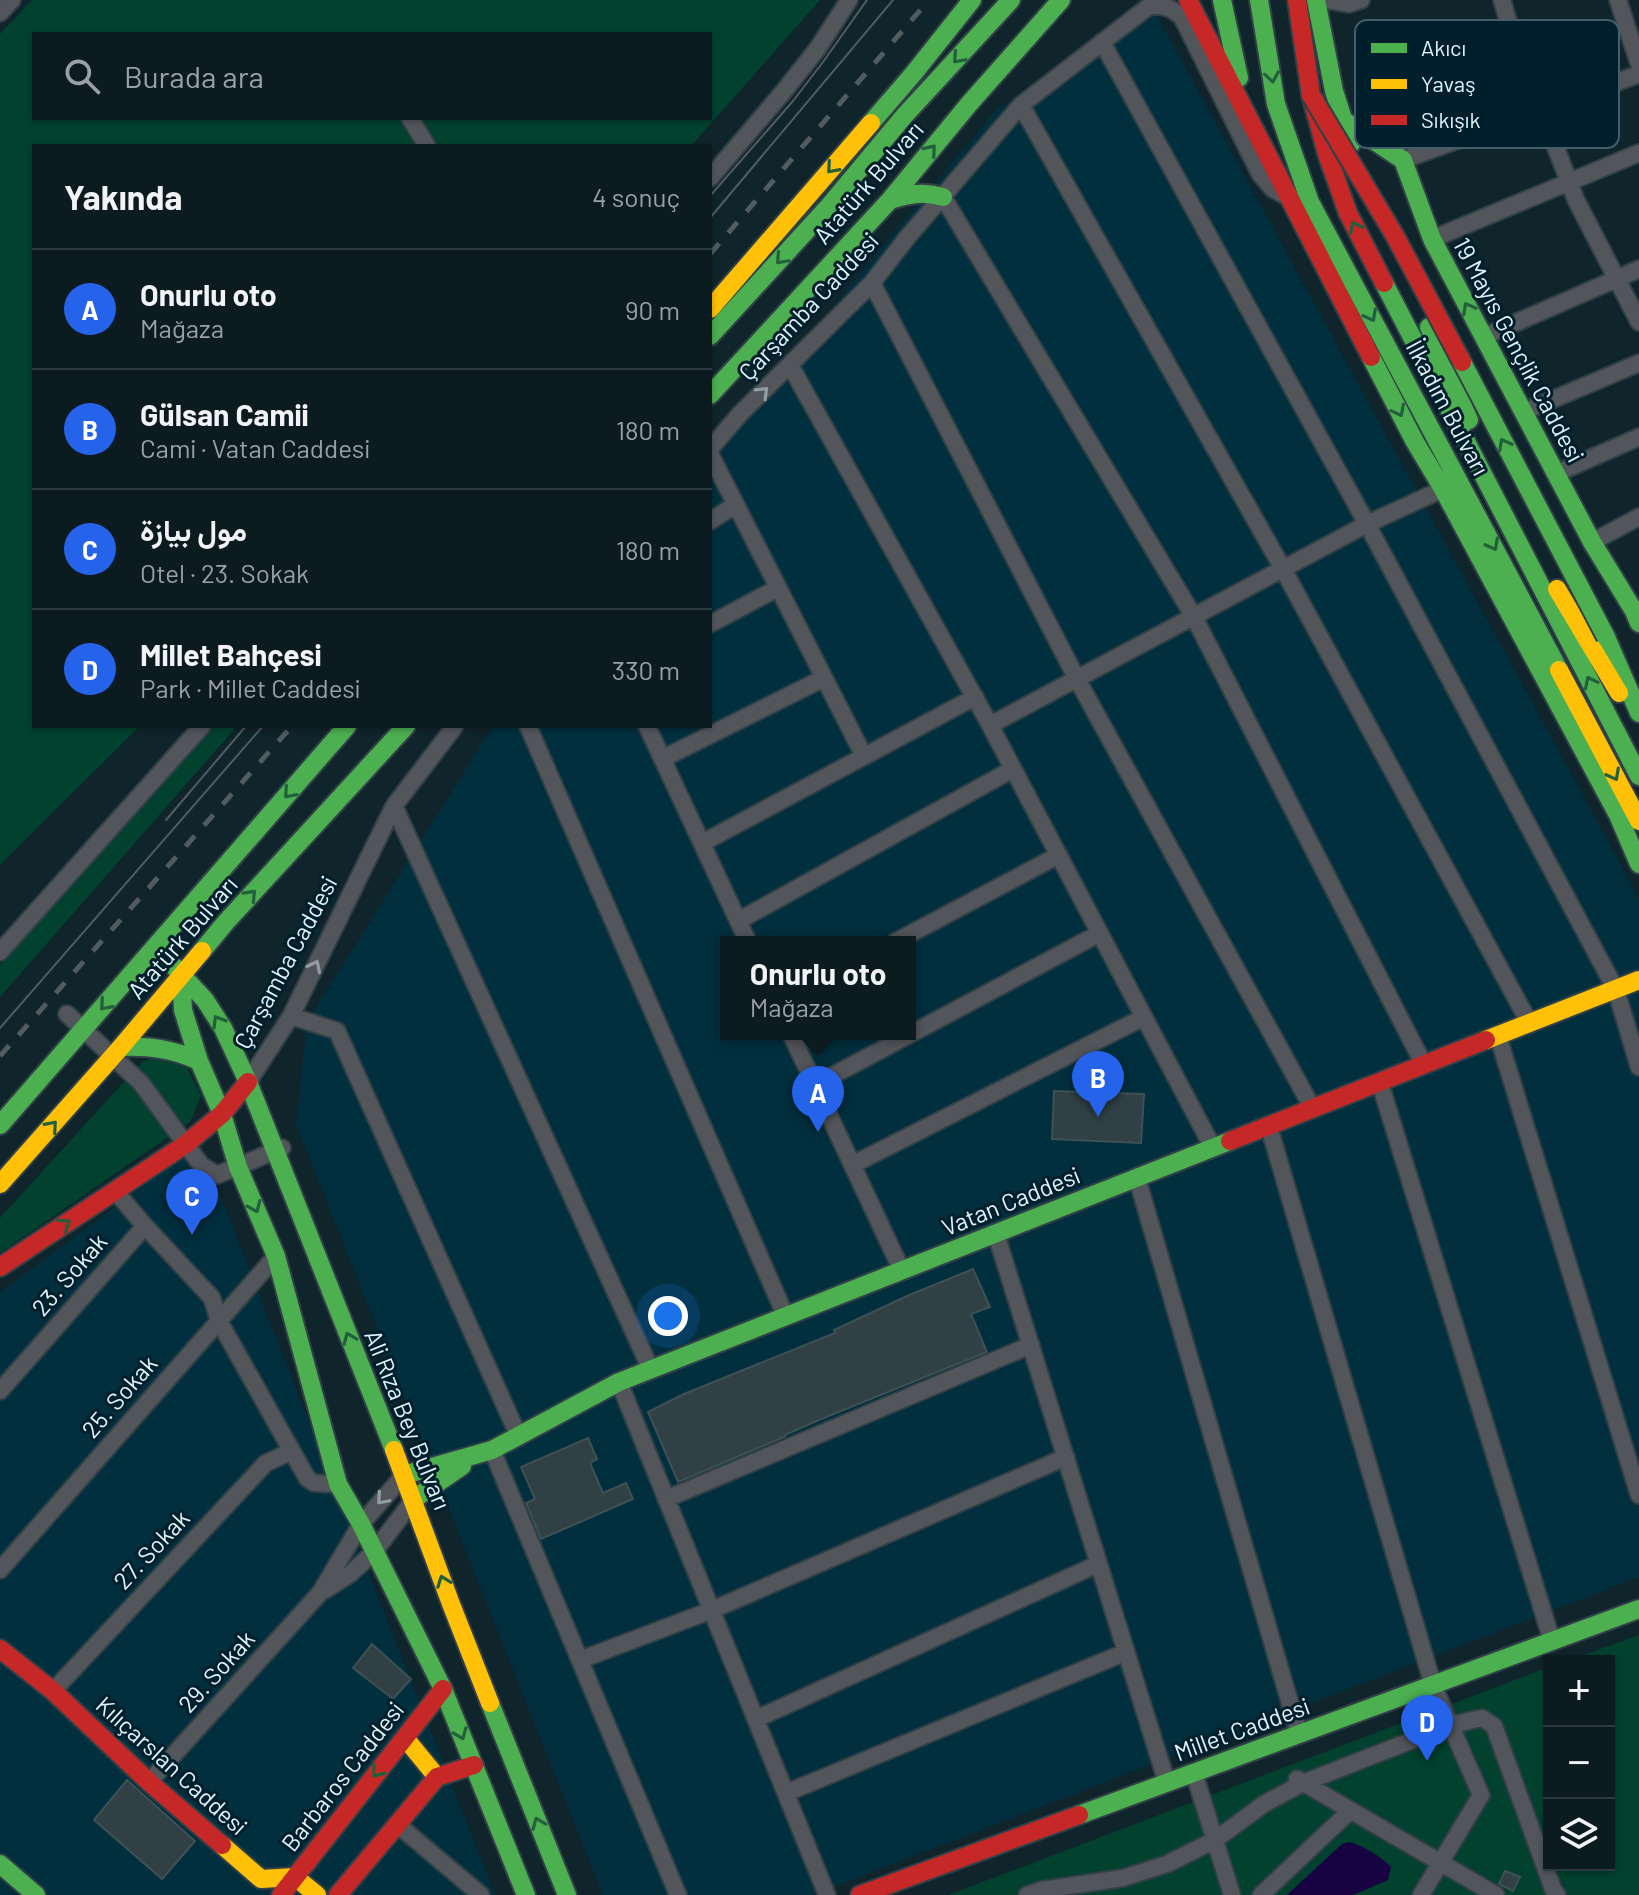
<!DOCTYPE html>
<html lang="tr">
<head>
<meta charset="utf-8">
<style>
	:root { --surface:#0c1b20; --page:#1a282d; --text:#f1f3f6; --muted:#9aa1a5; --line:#2c393e; --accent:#2563eb }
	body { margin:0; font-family:Barlow,Vazirmatn,sans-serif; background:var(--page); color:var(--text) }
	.controls { position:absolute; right:24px; bottom:24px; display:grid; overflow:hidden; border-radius:0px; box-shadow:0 2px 6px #0004 }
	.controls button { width:72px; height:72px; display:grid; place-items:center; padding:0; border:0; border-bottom:2px solid var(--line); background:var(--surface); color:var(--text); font:40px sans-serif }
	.you { position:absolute; left:668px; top:1316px; width:28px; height:28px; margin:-20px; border:6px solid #fff; border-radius:50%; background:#1a73e8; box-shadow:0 0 0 12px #1a73e833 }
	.badge { display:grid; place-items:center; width:52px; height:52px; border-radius:50%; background:var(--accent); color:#fff; font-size:26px; font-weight:700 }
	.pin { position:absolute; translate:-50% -66px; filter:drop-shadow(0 2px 4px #0008) }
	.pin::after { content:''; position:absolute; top:42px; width:28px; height:24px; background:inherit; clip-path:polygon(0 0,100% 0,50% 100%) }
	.popup { position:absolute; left:720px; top:936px; width:196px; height:104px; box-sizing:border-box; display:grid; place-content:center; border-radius:0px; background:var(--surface); filter:drop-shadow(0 2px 6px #0005); font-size:26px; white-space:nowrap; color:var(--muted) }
	.popup b { font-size:30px; color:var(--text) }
	.popup::after { content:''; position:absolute; left:50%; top:100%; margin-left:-16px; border:16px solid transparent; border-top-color:var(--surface) }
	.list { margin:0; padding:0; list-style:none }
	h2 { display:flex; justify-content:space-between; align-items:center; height:104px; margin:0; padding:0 32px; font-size:34px }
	h2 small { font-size:26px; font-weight:400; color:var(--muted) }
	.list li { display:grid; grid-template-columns:52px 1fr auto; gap:24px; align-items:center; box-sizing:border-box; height:120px; padding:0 32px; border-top:2px solid var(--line) }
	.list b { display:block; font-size:30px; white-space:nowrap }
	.list p { margin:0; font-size:26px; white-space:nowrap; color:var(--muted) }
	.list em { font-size:26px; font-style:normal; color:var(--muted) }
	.icon { flex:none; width:44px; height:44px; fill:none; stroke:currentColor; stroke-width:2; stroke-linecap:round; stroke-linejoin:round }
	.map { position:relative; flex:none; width:1639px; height:1895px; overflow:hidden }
	.search { position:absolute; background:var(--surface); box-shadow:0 2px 6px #0004; left:32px; top:32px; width:680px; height:88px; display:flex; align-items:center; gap:20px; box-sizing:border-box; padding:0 28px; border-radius:0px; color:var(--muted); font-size:30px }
	.panel { position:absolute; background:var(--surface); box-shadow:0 2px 6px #0004; left:32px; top:144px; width:680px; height:584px; border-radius:0px }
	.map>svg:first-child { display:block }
	.built { fill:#022f3e; fill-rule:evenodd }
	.green { fill:#02412e; fill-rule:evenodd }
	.water { fill:#170342 }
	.building { fill:#304044; stroke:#3f5154; stroke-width:2 }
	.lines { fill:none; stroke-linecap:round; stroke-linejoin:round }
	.street-casing { stroke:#304046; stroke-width:20 }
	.fast-casing { stroke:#304046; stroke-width:22 }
	.slow-casing { stroke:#304046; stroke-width:22 }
	.jam-casing { stroke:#304046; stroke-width:22 }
	.street { stroke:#52565b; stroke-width:16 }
	.fast { stroke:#4caf50; stroke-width:18 }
	.slow { stroke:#ffc107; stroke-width:18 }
	.jam { stroke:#c62828; stroke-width:18 }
	.tram { stroke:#515c61; stroke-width:2 }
	.rail { stroke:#515c61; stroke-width:5; stroke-dasharray:14 14; stroke-linecap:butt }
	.fast-bridge-casing { stroke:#304046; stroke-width:22; stroke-linecap:butt }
	.jam-bridge-casing { stroke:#304046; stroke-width:22; stroke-linecap:butt }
	.fast-bridge { stroke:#4caf50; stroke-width:18 }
	.jam-bridge { stroke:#c62828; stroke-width:18 }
	.oneway { stroke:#22603c }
	.oneway2 { stroke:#929da3 }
	.labels { text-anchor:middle; stroke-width:6; stroke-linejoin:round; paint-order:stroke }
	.street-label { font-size:24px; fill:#e1f4fc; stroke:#001f2c }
	.key { fill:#001f2c; stroke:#445f6a; stroke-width:2 }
	.key-label { font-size:22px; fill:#e1f4fc }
</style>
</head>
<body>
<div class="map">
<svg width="1639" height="1895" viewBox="0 0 1639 1895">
	<rect width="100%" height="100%" fill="#10242b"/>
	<path class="built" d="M1156,14L1639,898V1577L812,1895H603L296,1125L307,1022L493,726H710V455L996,110ZM726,942H910V1034H726Z
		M200,1144L495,1895H0V1292Z"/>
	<path class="green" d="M32,0H820L691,146H34V726H140L0,865V34ZM34,34H710V118H34Z
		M213,726H237L0,997V965Z
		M157,1056L187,1068L201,1096L190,1122L0,1253V1218L142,1062Z
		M1639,1635V1895H948L1549,1667V1865H1609V1661H1567Z"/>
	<path class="water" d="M1349,1842C1364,1846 1380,1856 1391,1867L1388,1880L1353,1895H1287L1342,1844Z"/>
	<path class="building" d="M1054,1091L1144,1094L1141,1143L1052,1139Z
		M973,1269L990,1307L971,1314L987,1352L826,1417L787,1434L784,1437L678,1482L648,1412L684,1394L835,1333L834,1330L907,1296Z
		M588,1438L597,1459L590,1463L603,1493L626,1483L633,1499L541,1539L526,1503L535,1499L521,1467Z
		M372,1644L411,1679L393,1699L353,1668Z
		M127,1780L195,1841L162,1879L94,1820Z
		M1505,1871L1520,1877L1513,1891L1499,1884Z"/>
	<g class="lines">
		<defs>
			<path id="street" d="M1327,0L1349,4L1361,0
				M1502,0L1511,31L1576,200L1639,322
				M1618,0L1639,64
				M0,13L12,0
				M1102,42L1367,524L1616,990L1639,1067
				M1021,105L1283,569L1530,1024
				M410,118L427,146
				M1403,160L1639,74
				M710,178L784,91L818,48L849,0
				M943,197L1194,617L1424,1065
				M1432,239L1639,153
				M872,283L1077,679L1313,1109
				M1483,337L1639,269
				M790,365L990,725L1213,1148
				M1523,412L1639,363
				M710,449L740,414L872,283L906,239L1021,105L1148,7C1163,4 1170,7 1182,17L1260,174L1273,189L1284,195
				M710,454L864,756
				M1555,474L1639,437
				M710,521L735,505
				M1592,542L1639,517
				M710,624L778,588
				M990,725L1367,524L1443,489
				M528,726L786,1317
				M647,726L748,942
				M662,759L824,678
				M394,806L651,1370
				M702,843L975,697
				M738,921L1013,769
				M895,942L1059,855
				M0,952L202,726
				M67,1014L141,1083L201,1165L217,1175L282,1148
				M291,1016L337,1031L519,1437
				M791,1034L902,1271
				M1498,1036L1639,1495
				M248,1082L291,1016L394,806L455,726
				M1380,1083L1552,1641
				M815,1085L1100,933
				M1269,1127L1433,1685L1481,1795L1421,1895
				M852,1165L1144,1017
				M1137,1178L1299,1734
				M115,1191L145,1226L212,1298L219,1321L307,1478L314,1483L338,1484
				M996,1234L1167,1783
				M619,1382L827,1895
				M0,1391L145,1226
				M492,1450L678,1895
				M666,1499L1031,1345
				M0,1570L276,1256
				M325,1590L350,1574L374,1552L414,1499
				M580,1660L712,1610L1066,1457
				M53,1691L266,1463L292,1451
				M756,1719L1098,1564
				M1194,1773L1232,1895
				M1297,1779L1496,1895
				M149,1782L320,1593L361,1524L404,1475
				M786,1793L1126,1652
				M397,1824L481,1895
				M1027,1895L1042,1890L1123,1878L1167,1864L1215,1840L1264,1804L1303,1783L1451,1725L1482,1718L1494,1726L1553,1889L1557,1895
				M1261,1895L1350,1811"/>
			<path id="fast" d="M1222,0L1239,78
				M1259,0L1276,104L1310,202L1559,670
				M1316,0L1334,91L1351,144
				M1340,118L1403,160L1432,239L1592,542L1634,611L1639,623
				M871,123L914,73L972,0
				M890,200C909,194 924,191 943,197
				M1384,283L1639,776
				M1429,327L1469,420
				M710,336L829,206L905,115L1011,0
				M1371,357L1415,442L1443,489L1618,815L1639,864
				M710,395L890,200L969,104L1061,0
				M1606,637L1639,713
				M156,947L205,1000L223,1028L248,1082L394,1450
				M202,951L226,922L406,726
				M181,975L183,1010L199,1061L222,1114L238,1167L276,1256L338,1484L361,1524L443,1689L526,1895
				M121,1047C150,1046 173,1049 199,1061
				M0,1125L347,726
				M404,1475L492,1450L619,1382L1230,1141
				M414,1499L462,1466
				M490,1703L567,1895
				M1079,1815L1639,1609
				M0,1864L36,1895"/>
			<path id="slow" d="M710,309L871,123
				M1557,589L1619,693
				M1559,670L1639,821
				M1486,1040L1639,980
				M0,1184L121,1047L202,951
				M394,1450L451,1604L490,1703
				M405,1738L437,1777
				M222,1845L261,1879L295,1877L317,1895"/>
			<path id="jam" d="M1188,0L1371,357
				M1297,0L1311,95L1327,154L1348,213L1384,283
				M1230,1141L1486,1040
				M0,1267L186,1144L222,1114L248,1082
				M0,1649L53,1691L149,1782L222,1845
				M281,1895L443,1689
				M338,1895L437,1777L474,1765
				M860,1895L1079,1815"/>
		</defs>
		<use href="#street" class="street-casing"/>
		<use href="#fast" class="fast-casing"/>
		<use href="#slow" class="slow-casing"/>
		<use href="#jam" class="jam-casing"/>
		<use href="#street" class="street"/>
		<use href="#fast" class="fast"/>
		<use href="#slow" class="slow"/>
		<use href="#jam" class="jam"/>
		<path class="tram" d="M710,196L793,101L823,62L867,0
			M710,218L893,0
			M166,820L246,726
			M0,1028L263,726"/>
		<path class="rail" d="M710,254L929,0
			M0,1056L292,726"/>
		<defs>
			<path id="fast-bridge" d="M1462,362L1606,637"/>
			<path id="jam-bridge" d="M1311,95L1395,236L1462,362"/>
		</defs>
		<use href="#fast-bridge" class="fast-bridge-casing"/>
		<use href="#jam-bridge" class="jam-bridge-casing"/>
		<use href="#fast-bridge" class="fast-bridge"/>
		<use href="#jam-bridge" class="jam-bridge"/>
	</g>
	<defs><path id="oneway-chevron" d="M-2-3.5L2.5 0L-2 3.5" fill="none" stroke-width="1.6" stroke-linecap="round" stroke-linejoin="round" transform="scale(2)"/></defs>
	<g class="oneway">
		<use href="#oneway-chevron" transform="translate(958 58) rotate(132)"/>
		<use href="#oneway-chevron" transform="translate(1272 77) rotate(81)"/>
		<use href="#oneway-chevron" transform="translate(931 150) rotate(-50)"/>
		<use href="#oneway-chevron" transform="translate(832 168) rotate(131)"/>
		<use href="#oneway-chevron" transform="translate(1355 227) rotate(-117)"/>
		<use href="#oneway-chevron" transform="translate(781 259) rotate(132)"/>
		<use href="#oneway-chevron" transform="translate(1468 308) rotate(-118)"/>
		<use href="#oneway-chevron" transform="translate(1371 316) rotate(62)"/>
		<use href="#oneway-chevron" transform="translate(1399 411) rotate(63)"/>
		<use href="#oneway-chevron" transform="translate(1504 444) rotate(-118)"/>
		<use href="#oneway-chevron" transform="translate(1493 545) rotate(62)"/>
		<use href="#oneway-chevron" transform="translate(1590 682) rotate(-117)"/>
		<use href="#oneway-chevron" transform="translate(1614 775) rotate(62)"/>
		<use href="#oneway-chevron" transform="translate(289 793) rotate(131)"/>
		<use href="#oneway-chevron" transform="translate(251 895) rotate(-47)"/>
		<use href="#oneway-chevron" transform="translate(105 1005) rotate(131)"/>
		<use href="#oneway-chevron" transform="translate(218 1021) rotate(-121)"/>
		<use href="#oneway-chevron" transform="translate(52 1126) rotate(-49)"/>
		<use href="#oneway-chevron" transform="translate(255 1207) rotate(67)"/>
		<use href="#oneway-chevron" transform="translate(65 1224) rotate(-34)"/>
		<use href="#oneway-chevron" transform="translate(349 1338) rotate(-112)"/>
		<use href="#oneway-chevron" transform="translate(443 1581) rotate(-110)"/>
		<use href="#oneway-chevron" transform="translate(461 1734) rotate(68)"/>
		<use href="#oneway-chevron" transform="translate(377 1772) rotate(128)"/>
		<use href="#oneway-chevron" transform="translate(538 1823) rotate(-112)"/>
	</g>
	<g class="oneway2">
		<use href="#oneway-chevron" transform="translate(763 392) rotate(-45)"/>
		<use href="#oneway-chevron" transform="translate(315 966) rotate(-64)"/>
		<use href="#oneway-chevron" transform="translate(382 1499) rotate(132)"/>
	</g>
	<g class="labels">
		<g class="street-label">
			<text transform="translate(869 183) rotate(-49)" y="8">Atatürk Bulvarı</text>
			<text transform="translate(809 307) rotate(-47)" y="8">Çarşamba Caddesi</text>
			<text transform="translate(1518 350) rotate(62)" y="8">19 Mayıs Gençlik Caddesi</text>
			<text transform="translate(1447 408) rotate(62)" y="8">İlkadım Bulvarı</text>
			<text transform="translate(183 938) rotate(-49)" y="8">Atatürk Bulvarı</text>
			<text transform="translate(286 963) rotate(-62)" y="8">Çarşamba Caddesi</text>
			<text transform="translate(1011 1202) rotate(-22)" y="8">Vatan Caddesi</text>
			<text transform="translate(70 1275) rotate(-49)" y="8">23. Sokak</text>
			<text transform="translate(120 1397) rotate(-49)" y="8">25. Sokak</text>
			<text transform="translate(407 1420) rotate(68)" y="8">Ali Rıza Bey Bulvarı</text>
			<text transform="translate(152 1550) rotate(-47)" y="8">27. Sokak</text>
			<text transform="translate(217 1672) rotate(-48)" y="8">29. Sokak</text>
			<text transform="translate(1242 1730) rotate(-20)" y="8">Millet Caddesi</text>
			<text transform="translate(171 1766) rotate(42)" y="8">Kılıçarslan Caddesi</text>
			<text transform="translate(343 1777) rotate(-52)" y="8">Barbaros Caddesi</text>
		</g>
	</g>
	<rect x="1355" y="20" width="264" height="128" rx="12" class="key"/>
	<rect x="1371" y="43" width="36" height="10" fill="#4caf50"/>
	<rect x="1371" y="79" width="36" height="10" fill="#ffc107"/>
	<rect x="1371" y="115" width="36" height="10" fill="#c62828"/>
	<g class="key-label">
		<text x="1421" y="56">Akıcı</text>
		<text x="1421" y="92">Yavaş</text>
		<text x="1421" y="128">Sıkışık</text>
	</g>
</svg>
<div class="controls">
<button>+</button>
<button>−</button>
<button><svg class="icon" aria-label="layers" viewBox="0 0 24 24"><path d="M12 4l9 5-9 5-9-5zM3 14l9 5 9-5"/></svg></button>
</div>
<div class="you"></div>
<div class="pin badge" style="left:818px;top:1132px">A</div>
<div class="popup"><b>Onurlu oto</b>Mağaza</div>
<div class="pin badge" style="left:1098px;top:1117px">B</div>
<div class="pin badge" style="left:192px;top:1235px">C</div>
<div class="pin badge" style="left:1427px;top:1761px">D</div>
<div class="search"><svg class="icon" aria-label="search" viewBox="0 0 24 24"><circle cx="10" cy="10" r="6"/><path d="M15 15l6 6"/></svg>Burada ara</div>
<section class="panel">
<h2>Yakında<small>4 sonuç</small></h2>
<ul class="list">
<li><span class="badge">A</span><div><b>Onurlu oto</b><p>Mağaza</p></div><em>90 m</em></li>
<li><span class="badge">B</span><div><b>Gülsan Camii</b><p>Cami · Vatan Caddesi</p></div><em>180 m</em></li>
<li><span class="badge">C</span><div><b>مول بيازة</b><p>Otel · 23. Sokak</p></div><em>180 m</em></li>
<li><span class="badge">D</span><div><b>Millet Bahçesi</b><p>Park · Millet Caddesi</p></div><em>330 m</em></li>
</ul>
</section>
</div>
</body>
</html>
